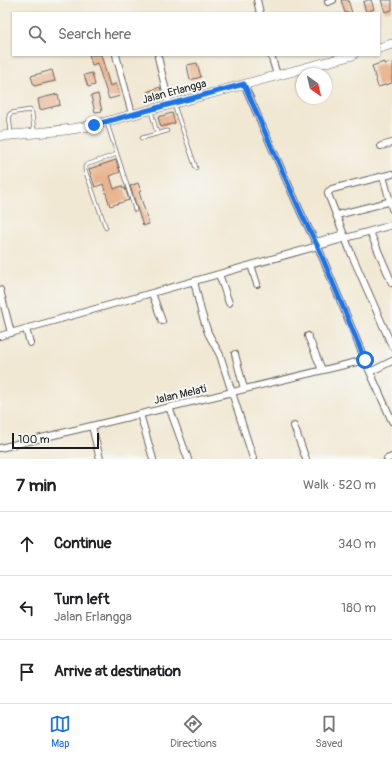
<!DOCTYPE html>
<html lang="en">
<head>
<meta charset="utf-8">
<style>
	:root { --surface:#fff; --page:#f6f6f6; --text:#202124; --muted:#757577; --line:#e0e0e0; --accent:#1a73e8 }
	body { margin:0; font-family:Pangolin,sans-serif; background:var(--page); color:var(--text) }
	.compass { position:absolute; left:296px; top:68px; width:36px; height:36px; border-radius:50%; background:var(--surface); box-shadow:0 1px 3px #0004; rotate:146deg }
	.scale { position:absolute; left:12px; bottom:10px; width:87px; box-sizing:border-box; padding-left:4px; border:2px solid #1c1c1c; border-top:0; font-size:11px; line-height:14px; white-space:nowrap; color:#1c1c1c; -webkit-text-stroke:3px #f6f6f2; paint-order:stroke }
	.stop { position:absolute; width:12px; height:12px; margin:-9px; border:3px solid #1a73e8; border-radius:50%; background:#fff }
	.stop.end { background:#1a73e8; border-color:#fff; box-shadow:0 1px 4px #0008 }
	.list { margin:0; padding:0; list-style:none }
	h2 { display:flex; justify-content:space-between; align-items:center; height:52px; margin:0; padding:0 16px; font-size:17px }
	h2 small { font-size:13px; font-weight:400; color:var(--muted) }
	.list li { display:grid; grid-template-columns:26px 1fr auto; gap:12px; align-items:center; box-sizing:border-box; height:64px; padding:0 16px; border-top:1px solid var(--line) }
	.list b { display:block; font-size:15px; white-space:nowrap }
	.list p { margin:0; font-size:13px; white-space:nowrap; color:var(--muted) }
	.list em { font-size:13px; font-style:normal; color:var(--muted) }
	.icon { flex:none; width:22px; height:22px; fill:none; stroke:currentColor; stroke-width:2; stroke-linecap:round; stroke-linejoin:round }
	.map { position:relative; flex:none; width:392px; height:459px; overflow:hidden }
	.search { position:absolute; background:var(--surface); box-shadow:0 1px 3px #0004; left:12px; right:12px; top:12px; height:44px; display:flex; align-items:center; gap:10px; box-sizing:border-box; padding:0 14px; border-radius:0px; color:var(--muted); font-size:15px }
	.sheet { height:244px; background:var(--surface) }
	nav { display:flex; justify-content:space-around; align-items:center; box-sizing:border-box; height:56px; border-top:1px solid var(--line); background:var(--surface); font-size:11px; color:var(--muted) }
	nav a { display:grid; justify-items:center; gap:2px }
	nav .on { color:var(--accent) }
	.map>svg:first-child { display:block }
	.building { fill:#eab28e }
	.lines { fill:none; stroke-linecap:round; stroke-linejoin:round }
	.service-casing { stroke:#67635c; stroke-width:4.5 }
	.minor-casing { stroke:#67635c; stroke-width:8 }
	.primary-casing { stroke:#67635c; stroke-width:10 }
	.service { stroke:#fff; stroke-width:3 }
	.minor { stroke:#fff; stroke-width:6 }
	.primary { stroke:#fff; stroke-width:9 }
	.route { stroke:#1a73e8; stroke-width:5 }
	.labels { text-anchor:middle; stroke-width:4; stroke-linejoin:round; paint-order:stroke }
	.street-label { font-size:11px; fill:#1c1c1c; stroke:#f6f6f2 }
</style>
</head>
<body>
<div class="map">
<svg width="392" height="459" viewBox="0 0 392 459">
	<rect width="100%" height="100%" fill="#f6f6f2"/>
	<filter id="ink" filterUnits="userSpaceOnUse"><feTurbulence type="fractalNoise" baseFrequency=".025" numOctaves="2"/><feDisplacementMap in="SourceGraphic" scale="8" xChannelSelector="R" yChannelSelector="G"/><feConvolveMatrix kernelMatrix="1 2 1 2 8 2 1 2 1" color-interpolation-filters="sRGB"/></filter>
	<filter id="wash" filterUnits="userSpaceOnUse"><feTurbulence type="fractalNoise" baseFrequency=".012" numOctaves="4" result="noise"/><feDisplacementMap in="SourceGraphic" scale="16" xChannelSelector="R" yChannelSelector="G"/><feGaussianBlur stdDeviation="0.9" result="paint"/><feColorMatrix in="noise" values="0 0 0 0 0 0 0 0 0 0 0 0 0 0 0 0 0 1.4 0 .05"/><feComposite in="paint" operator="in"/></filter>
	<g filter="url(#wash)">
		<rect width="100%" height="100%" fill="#f1e8d3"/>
		<g id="blocks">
			<path class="building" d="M341,0H348L352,13H345Z
				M368,0H371L374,9L366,12L363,2Z
				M381,0H392V10L385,12Z
				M89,55H101L110,86L116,84L120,96L109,99L97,63L92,65Z
				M384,62V64L392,62V83L378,87L372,66Z
				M197,63L201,77L190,80L187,65Z
				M52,70L55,81L34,86L31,76Z
				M92,73L95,85L88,87L84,75Z
				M160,87L162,95L150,100L147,92Z
				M58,94L60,105L40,110L38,99Z
				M98,94L102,111L95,112L91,96Z
				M172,113L175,123L161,127L158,117Z
				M116,160L120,172L110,176L114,189L122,186L123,189L125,188L129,200L110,206L103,184L95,187L89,169Z
				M138,183L141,191L139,192L149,224L143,226L130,186Z"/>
		</g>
	</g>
	<g filter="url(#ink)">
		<use href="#blocks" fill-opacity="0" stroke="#67635c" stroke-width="1"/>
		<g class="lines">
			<defs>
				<path id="service" d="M174,105L196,168
					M151,111L157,133
					M107,123L135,210
					M11,133L9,115L11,113L30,110L32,113L34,131
					M142,138L167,131
					M106,228L85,170V167L86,165L117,154"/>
				<path id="minor" d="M257,0L260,13
					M328,2L333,0
					M116,55L132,114
					M271,55L277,75
					M158,57L169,104
					M244,84L268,139L302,215L318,247L370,372L392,421
					M381,146L392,143
					M392,174L332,189L328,192V194L351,253L392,346
					M383,176L392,209
					M337,215L392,201
					M370,232L392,283
					M316,242L344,234
					M251,265L257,284
					M219,274L229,303
					M194,281L201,311L208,333L220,355L253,458
					M0,290L11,333
					M152,293L162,321
					M26,329L30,343
					M0,336L392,225
					M308,336L322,370
					M235,354L244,389
					M370,372L392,361
					M169,407L188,459
					M140,414L153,459
					M92,426L100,459
					M294,426L306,459
					M0,448L365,360
					M387,459L392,457"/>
				<path id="primary" d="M379,48L392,44
					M0,136C31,133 63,132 94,125L353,55"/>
			</defs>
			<use href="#service" class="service-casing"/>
			<use href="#minor" class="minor-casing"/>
			<use href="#primary" class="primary-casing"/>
			<use href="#service" class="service"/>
			<use href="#minor" class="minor"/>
			<use href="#primary" class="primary"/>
		</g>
	</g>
	<g class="lines" filter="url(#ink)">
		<path class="route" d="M94,125L244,84L268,139L302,215L318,247L365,360"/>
	</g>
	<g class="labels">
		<g class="street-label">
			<text transform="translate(174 91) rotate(-15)" y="4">Jalan Erlangga</text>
			<text transform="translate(180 394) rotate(-13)" y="4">Jalan Melati</text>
		</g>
	</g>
</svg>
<svg class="compass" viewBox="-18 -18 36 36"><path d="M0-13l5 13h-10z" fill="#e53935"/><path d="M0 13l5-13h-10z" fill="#757577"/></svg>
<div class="scale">100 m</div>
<div class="stop" style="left:365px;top:360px"></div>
<div class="stop end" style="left:94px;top:125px"></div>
<div class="search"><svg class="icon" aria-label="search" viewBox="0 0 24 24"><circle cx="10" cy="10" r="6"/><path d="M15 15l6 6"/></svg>Search here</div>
</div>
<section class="sheet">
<h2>7 min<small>Walk · 520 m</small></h2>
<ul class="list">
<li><svg class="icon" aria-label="ahead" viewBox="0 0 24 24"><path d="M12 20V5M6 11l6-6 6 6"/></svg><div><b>Continue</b></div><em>340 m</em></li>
<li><svg class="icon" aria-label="left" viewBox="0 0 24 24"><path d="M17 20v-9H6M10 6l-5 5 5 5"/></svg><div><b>Turn left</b><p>Jalan Erlangga</p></div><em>180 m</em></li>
<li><svg class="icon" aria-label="arrive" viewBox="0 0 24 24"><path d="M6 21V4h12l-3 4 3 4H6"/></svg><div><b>Arrive at destination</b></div></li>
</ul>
</section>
<nav>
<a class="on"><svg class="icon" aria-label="map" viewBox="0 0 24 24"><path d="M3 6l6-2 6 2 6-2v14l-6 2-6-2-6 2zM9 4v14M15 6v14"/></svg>Map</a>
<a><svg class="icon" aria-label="directions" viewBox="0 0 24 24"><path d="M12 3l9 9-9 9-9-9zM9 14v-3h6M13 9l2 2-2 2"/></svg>Directions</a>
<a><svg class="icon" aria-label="saved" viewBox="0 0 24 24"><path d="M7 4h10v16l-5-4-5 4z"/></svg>Saved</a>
</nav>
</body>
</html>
